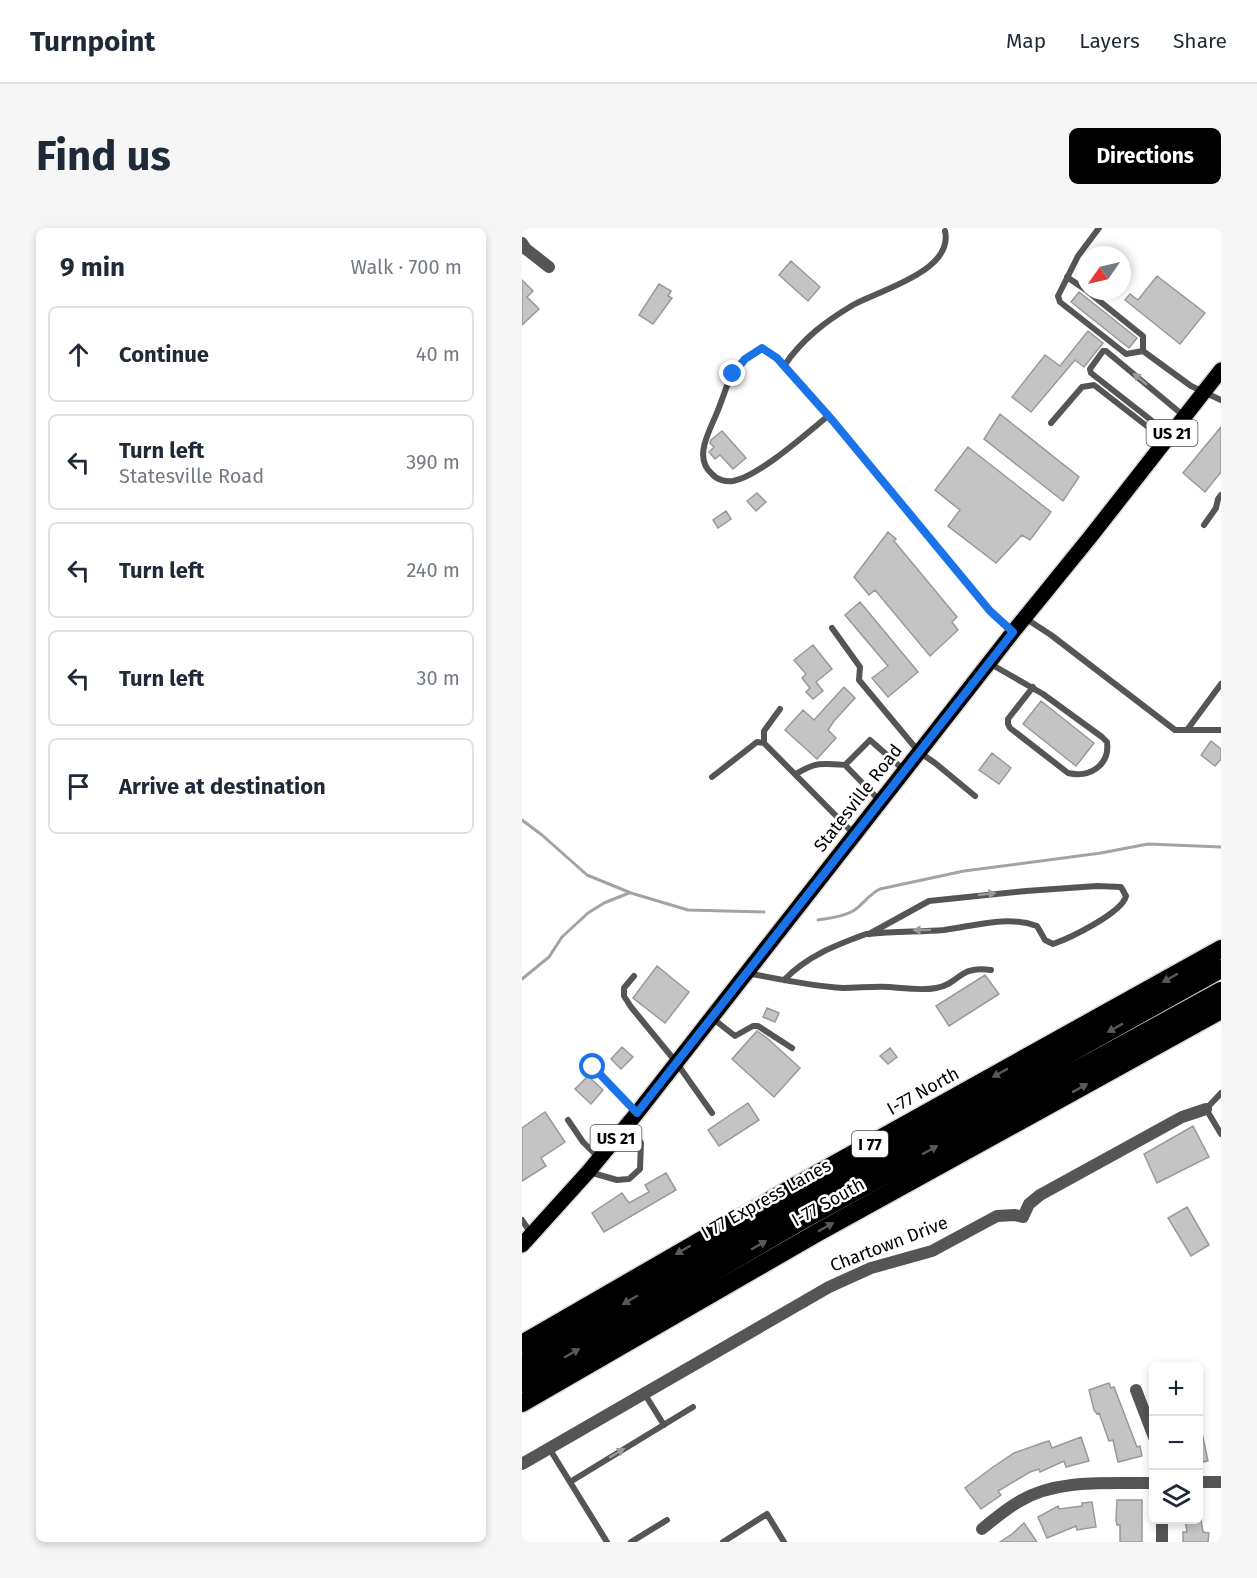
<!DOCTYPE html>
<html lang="en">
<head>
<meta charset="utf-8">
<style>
	:root { --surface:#fff; --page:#f6f6f7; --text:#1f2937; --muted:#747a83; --line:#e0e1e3; --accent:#000 }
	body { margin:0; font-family:"Fira Sans",sans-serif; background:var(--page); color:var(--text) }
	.controls { position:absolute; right:18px; bottom:18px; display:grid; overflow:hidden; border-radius:9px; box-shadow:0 3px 9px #0003 }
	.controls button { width:54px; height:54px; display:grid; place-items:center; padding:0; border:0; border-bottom:2px solid var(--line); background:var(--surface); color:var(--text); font:30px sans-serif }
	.compass { position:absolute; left:555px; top:18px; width:54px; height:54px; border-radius:50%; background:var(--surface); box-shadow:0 3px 9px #0003; rotate:236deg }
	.stop { position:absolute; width:18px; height:18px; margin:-14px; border:4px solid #1a73e8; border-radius:50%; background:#fff }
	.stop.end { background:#1a73e8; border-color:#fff; box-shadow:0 2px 6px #0008 }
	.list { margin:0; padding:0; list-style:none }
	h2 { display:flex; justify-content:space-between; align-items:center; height:78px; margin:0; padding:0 24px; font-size:26px }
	h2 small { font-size:20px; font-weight:400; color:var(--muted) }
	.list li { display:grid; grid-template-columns:39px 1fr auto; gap:18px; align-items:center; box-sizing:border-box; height:96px; margin:0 12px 12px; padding:0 12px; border:2px solid var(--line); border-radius:9px }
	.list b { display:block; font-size:22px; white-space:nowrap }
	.list p { margin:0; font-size:20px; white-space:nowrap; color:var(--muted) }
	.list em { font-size:20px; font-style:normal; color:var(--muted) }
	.icon { flex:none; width:33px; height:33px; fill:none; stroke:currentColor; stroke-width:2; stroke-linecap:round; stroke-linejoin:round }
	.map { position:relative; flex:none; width:699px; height:1314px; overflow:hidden; border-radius:9px }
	header { display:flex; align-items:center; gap:36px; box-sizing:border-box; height:84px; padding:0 30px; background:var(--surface); border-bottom:2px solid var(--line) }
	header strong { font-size:28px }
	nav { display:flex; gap:33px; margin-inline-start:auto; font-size:21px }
	.intro { display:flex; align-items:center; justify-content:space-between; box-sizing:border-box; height:144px; padding:0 36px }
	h1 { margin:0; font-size:42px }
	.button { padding:15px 27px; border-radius:9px; background:var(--accent); color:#fff; font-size:21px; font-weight:700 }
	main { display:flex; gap:36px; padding:0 36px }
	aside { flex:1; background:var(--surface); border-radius:9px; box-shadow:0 3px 9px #0003 }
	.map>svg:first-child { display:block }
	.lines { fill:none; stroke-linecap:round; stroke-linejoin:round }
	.stream { stroke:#a3a3a3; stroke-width:3 }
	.building { fill:#c4c4c4; stroke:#999; stroke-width:1.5 }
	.primary-casing { stroke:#dbdbdb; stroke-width:18 }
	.motorway-casing { stroke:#dbdbdb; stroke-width:21 }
	.service { stroke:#555; stroke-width:6 }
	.minor { stroke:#555; stroke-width:12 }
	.primary { stroke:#000; stroke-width:15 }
	.motorway { stroke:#000; stroke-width:18 }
	.oneway { fill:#999 }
	.oneway2 { fill:#595959 }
	.route { stroke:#1a73e8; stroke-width:8 }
	.labels { text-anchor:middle; stroke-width:5; stroke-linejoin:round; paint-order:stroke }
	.shield { fill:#fff; stroke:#4c4c4c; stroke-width:1.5 }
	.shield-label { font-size:16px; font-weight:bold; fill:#000 }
	.street-label { font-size:18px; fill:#000; stroke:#fff }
</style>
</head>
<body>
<header>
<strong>Turnpoint</strong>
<nav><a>Map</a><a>Layers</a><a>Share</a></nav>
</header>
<div class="intro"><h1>Find us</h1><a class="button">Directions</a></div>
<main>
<aside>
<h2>9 min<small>Walk · 700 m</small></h2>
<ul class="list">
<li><svg class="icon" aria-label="ahead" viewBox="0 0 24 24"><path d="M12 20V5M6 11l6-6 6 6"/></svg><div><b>Continue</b></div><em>40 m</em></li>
<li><svg class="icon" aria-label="left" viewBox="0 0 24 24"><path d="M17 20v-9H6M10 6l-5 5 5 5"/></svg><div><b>Turn left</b><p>Statesville Road</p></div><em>390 m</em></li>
<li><svg class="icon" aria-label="left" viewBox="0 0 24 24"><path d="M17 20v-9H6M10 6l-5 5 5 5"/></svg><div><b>Turn left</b></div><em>240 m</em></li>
<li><svg class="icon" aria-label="left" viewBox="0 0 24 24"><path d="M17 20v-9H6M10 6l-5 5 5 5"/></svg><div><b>Turn left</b></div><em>30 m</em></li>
<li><svg class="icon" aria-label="arrive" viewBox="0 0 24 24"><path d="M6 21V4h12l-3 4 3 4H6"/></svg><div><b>Arrive at destination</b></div></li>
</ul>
</aside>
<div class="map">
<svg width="699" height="1314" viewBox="0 0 699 1314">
	<rect width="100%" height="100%" fill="#fff"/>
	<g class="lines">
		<path class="stream" d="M0,592L20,607L65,647L109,665L166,682L242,684
			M296,692C308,690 321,689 331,683C341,677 347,666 358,661L442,643L579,625L626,616L699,619
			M0,751L27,729L40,709L66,685L82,675L107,665"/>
	</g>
	<path class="building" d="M269,33L298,59L286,73L257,47Z
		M635,48L683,85L658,116L603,72L608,66L616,72Z
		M0,52L11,63L5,69L17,81L0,97Z
		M137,56L149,63L146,68L150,70L131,96L117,87Z
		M557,64L615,110L607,120L549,74Z
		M566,103L581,115L562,139L553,132L509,184L490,169L523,127L538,138Z
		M478,186L557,249L541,273L462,211Z
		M699,199V244L683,264L661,245Z
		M200,203L224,230L211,241L198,227L193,231L187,224L192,219L188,215L189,212Z
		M446,219L529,284L508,312L500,307L474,335L426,298L438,282L413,262Z
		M235,265L244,274L234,283L225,273Z
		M204,283L209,291L196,300L191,292Z
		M366,304L374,311L372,313L435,389L430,394L436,402L408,428L353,362L347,367L332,349Z
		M338,374L396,444L366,469L350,450L366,438L323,387Z
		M291,417L310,441L294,454L301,463L291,471L284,464L288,460L280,450L284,446L272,432Z
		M322,459L333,470L312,493L306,502L314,510L295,531L263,502L281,482L292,492Z
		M519,473L572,515L554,538L501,496Z
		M689,513L699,521V531L693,538L679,527Z
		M470,525L489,540L477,556L457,542Z
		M135,738L167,764L143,795L111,770Z
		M463,747L477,766L427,798L414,778Z
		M245,780L257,785L253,794L241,789Z
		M235,803L245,810L278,840L252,869L210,831Z
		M100,819L111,829L99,841L89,831Z
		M368,820L375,829L366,836L358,828Z
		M66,848L81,862L69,876L53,861Z
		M226,875L237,892L197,918L186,902Z
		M23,884L43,914L19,930L24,938L0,953V900Z
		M671,898L687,929L635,955L622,926Z
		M144,945L154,962L82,1004L70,985L100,965L107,975L127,964L123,957Z
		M665,979L687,1017L669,1028L646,990Z
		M587,1155L589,1160L592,1159L615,1219L618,1218L620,1228L596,1234L591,1212L587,1213L577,1185L575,1186L572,1182L567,1162Z
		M676,1205H680L686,1233L676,1235Z
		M559,1209L567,1233L544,1239L542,1233L518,1244L517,1241L508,1244L476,1263L479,1267L459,1281L443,1260L471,1239L492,1225L523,1214L527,1213L530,1220Z
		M595,1272H620V1314H598V1297H595L594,1292Z
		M570,1274L574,1299L555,1302L554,1298L525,1310L516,1289L536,1278L537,1281L560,1278V1275Z
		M663,1292H679L681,1304L687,1305L686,1314H661V1304H665Z
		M502,1295L515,1314H478L490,1306Z"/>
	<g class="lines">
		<defs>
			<path id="primary" d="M0,1017L66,944L115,885L491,404L569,308L699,142"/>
			<path id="motorway" d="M0,1116L268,961L699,721
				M0,1136L276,976L699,741
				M0,1155L284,990L699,763
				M0,1175L293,1006L699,782"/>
		</defs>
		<use href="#primary" class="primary-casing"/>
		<use href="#motorway" class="motorway-casing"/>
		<path class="service" d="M577,0L556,28L536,68L538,74L604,126L621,123L669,158L699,172
			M545,49L564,62
			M565,63L621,108V123
			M262,138C280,111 304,93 331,77C358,62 432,43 423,3
			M306,188C285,205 236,249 211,253C204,254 195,252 190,246C170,229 189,201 196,182C202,168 205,153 214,140C221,131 231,126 240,120L255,130L311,193L468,383L491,403
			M529,195L560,159L572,157L626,199L645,210
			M648,207L569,145L568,141L581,123H584L662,188
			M682,297L694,280L696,271L699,267
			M503,390L529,407L653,502H699
			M310,400L338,439L337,452L397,524L413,535L453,568
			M467,435L521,466L580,509L585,514C588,538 567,550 546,545L488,500L486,496V491L511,459
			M665,502L699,456
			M242,515V503L258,481
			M274,546C293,534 301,535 323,537
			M190,549L235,514L242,515L332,606
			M358,573L323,537L348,512L382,542
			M225,745C257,751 288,758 321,760C337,760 352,758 368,759C383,760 399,763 414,760C438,756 436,737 469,742
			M112,748L102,760V768L109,779L154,834L190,885
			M262,752C285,728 314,717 344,706H347C372,703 397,704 422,702C453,698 485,687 515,698L523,712L531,716C548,710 600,685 604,668L599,659L575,658L504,663L407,673L347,706
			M190,790L213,808L231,798H236L270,820
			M71,839L114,884
			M699,865L684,881L699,906
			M46,892L61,914L77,930
			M67,944L95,952L107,951L118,941L119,915L107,894
			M0,992L10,1007
			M122,1165L142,1197
			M27,1220L85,1314
			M48,1254L171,1179
			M109,1314L145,1292
			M201,1314L245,1286L262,1314"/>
		<path class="minor" d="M0,15L4,21L27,39
			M614,1162L632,1209
			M0,1236L307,1059L349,1040L410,1023L475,988L493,987L501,989L507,976L518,967L660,889L684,881
			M676,1254H699
			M640,1292V1314
			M460,1301C472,1291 484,1281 498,1273C536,1250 589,1256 632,1255"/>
		<use href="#primary" class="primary"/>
		<use href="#motorway" class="motorway"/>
	</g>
	<defs><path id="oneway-solid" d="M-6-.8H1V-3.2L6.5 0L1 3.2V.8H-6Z" transform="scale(1.5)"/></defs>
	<g class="oneway">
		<use href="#oneway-solid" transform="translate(618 151) rotate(-140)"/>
		<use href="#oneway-solid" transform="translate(465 666) rotate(-6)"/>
		<use href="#oneway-solid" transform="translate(400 702) rotate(179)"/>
		<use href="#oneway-solid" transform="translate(95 1225) rotate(-31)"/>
	</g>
	<g class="oneway2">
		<use href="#oneway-solid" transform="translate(648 750) rotate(151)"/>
		<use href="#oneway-solid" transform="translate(593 800) rotate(151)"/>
		<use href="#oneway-solid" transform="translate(478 845) rotate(151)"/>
		<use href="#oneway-solid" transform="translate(558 860) rotate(-29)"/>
		<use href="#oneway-solid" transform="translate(408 922) rotate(-29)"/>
		<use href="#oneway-solid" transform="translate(304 999) rotate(-29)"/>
		<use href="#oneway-solid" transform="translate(237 1017) rotate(-30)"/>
		<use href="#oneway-solid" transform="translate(161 1022) rotate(150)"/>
		<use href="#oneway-solid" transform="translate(108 1072) rotate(150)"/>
		<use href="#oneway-solid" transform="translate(50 1125) rotate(-30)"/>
	</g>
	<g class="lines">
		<path class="route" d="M71,839L115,885L491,404L468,383L311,193L255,130L240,120L223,131L211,146"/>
	</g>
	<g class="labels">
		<g class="shield">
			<rect x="624.5" y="192" width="51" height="26" rx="4.5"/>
			<rect x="68.5" y="897" width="51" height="26" rx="4.5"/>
			<rect x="330" y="903" width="36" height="26" rx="4.5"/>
		</g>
		<g class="shield-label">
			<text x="650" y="211">US 21</text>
			<text x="94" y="916">US 21</text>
			<text x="348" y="922">I 77</text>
		</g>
		<g class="street-label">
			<text transform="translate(336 570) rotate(-52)" y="6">Statesville Road</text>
			<text transform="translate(401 863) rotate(-29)" y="6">I-77 North</text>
			<text transform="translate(244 971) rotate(-29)" y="6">I 77 Express Lanes</text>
			<text transform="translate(306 974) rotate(-29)" y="6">I-77 South</text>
			<text transform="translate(367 1016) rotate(-21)" y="6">Chartown Drive</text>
		</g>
	</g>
</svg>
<div class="controls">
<button>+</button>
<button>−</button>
<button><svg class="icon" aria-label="layers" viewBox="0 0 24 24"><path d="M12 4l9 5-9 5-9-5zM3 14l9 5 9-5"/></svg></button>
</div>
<svg class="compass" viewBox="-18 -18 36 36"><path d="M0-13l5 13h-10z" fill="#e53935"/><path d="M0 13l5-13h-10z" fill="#747a83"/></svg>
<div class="stop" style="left:71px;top:839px"></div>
<div class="stop end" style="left:211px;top:146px"></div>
</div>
</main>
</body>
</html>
